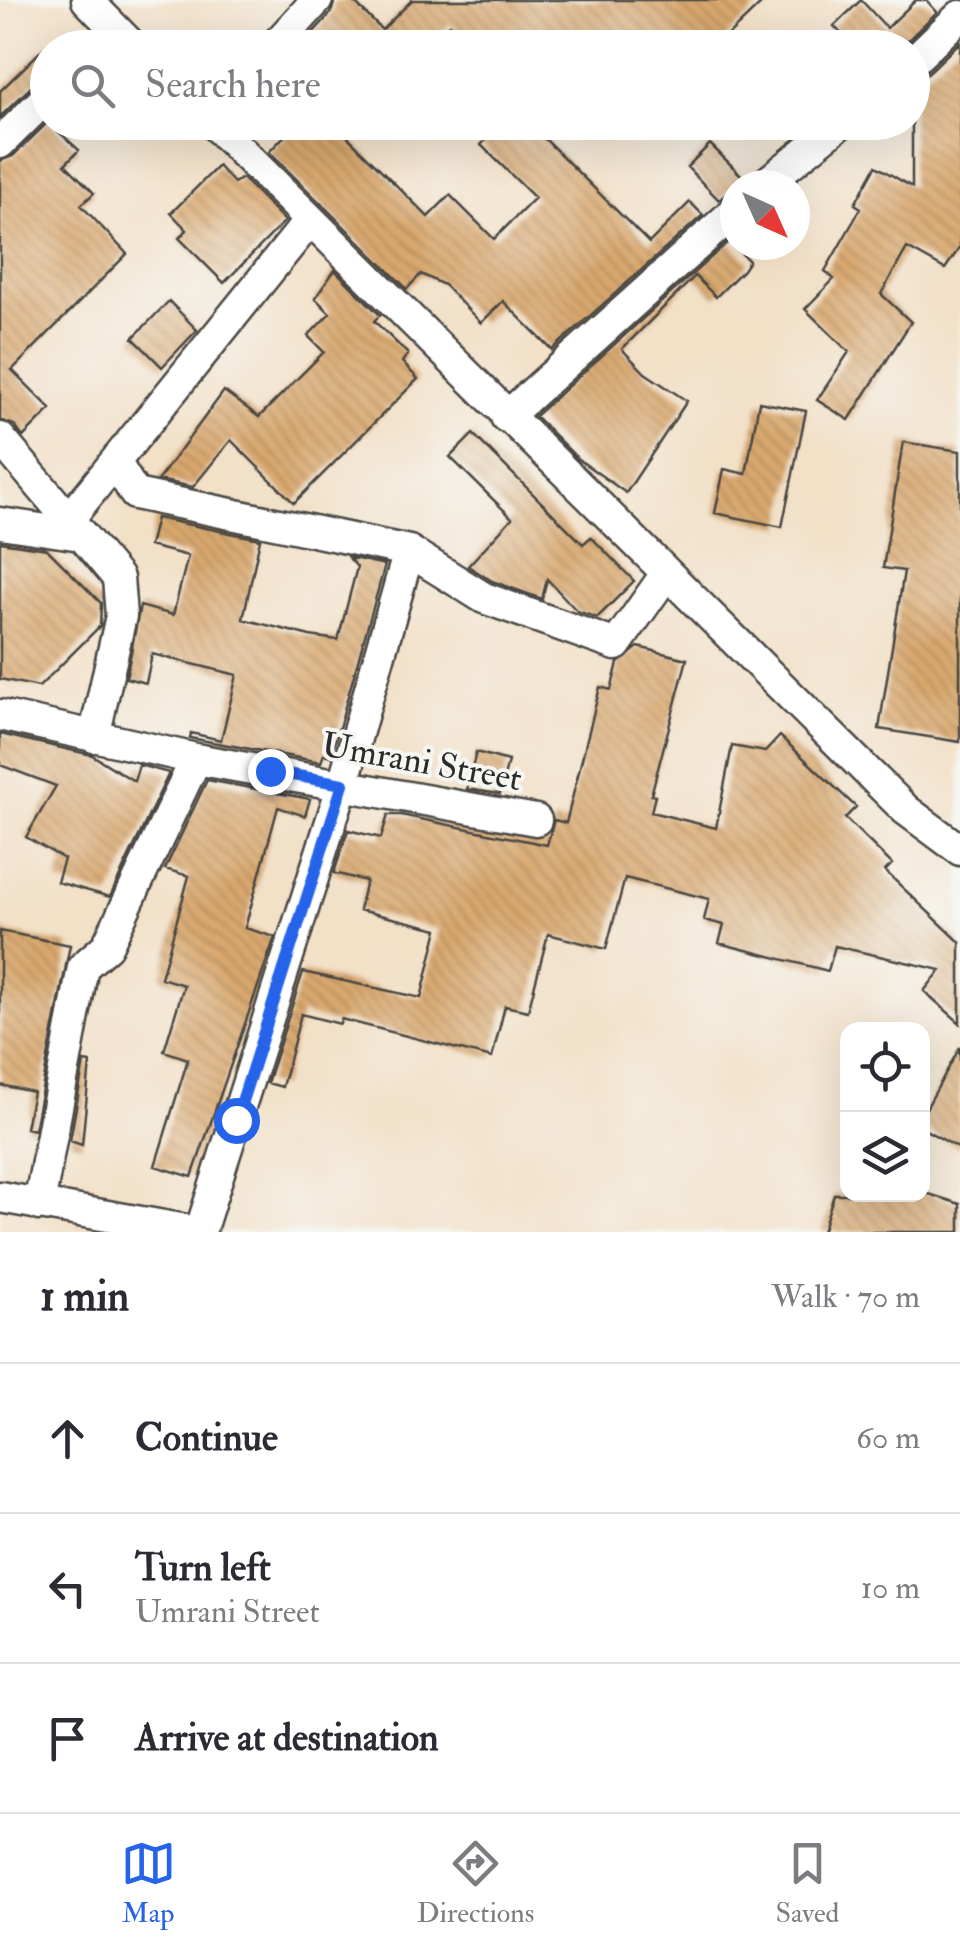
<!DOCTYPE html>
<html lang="en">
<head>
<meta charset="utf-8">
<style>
	:root { --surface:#fff; --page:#f7f7f7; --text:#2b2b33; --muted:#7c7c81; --line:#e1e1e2; --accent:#2563eb }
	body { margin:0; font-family:"IM FELL Double Pica",serif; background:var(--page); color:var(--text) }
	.controls { position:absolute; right:30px; bottom:30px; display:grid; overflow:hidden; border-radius:20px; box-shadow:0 10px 40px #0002 }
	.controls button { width:90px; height:90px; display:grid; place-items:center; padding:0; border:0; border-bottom:2px solid var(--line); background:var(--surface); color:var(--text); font:50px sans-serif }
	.compass { position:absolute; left:720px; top:170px; width:90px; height:90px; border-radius:50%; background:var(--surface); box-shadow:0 10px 40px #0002; rotate:135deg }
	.stop { position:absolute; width:30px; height:30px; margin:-22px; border:8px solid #2563eb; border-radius:50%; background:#fff }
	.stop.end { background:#2563eb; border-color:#fff; box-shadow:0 2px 10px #0008 }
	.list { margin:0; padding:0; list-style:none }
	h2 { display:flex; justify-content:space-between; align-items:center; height:130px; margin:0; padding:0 40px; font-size:42px }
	h2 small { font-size:32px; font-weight:400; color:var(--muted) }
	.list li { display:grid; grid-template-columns:65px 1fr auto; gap:30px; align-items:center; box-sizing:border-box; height:150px; padding:0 40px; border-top:2px solid var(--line) }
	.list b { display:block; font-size:38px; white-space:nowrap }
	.list p { margin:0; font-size:32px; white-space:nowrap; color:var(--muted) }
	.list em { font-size:32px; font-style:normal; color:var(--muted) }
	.icon { flex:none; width:55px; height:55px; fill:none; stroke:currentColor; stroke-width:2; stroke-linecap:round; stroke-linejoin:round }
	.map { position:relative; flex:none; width:960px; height:1232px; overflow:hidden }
	.search { position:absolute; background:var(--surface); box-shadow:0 10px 40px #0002; left:30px; right:30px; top:30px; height:110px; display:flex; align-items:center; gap:25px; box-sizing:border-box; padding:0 35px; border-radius:55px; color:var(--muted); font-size:38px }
	.sheet { height:580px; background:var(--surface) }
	nav { display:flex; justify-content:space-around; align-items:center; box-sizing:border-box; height:140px; border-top:2px solid var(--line); background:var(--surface); font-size:28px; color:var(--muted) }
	nav a { display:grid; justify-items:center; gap:5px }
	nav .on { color:var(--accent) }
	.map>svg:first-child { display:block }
	.building { fill:url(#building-back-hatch) }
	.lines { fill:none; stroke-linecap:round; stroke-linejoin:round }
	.street-casing { stroke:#494642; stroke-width:35 }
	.street { stroke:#fff; stroke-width:30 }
	.route { stroke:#2563eb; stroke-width:12 }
	.labels { text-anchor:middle; stroke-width:8; stroke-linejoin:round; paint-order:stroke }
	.street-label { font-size:35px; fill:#2b2b2b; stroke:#f6f6f2 }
</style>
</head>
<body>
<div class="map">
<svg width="960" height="1232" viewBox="0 0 960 1232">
	<defs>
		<pattern id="building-back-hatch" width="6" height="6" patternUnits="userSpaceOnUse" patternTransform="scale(2.5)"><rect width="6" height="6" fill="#daa970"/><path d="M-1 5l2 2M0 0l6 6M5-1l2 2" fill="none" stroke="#b18a5c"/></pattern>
	</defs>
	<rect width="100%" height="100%" fill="#f6f6f2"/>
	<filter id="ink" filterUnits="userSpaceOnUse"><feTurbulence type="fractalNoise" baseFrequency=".01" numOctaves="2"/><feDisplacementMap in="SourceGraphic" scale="20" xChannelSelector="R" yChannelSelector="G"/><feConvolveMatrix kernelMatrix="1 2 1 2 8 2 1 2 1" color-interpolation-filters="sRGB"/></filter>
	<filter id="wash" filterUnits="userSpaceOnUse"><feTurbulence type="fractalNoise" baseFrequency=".0048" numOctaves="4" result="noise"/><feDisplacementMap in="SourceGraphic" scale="40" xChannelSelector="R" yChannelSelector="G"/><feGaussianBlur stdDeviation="2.25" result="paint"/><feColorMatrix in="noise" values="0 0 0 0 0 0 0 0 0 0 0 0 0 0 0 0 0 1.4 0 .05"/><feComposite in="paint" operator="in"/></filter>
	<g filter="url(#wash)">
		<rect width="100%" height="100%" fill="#f2e0c7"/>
		<g id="blocks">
			<path class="building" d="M335,0H352L382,30L412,0H765L715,48H474L450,24L426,48H299L331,13Z
				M861,0L887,28L916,0H926L937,12L900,48H855L834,26Z
				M960,42V247L945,269L907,248L881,294L911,322L849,420L817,400L849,352L805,309L834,279L825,271L861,208L855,204L876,166L912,187V80L925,76Z
				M48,44V78L35,83L0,117V91Z
				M48,122L79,150L65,164L94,193L81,205L127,254L12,370L51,409L23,437L14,425L0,420V161L13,156Z
				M298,122H333L428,217L450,195L494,239L535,198L481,145L503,122H528L649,243L690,202L703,215L552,350L503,301L481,323L444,285L421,274L407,289L269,152Z
				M710,144L745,179L719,200L687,167Z
				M218,166L234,183L242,178L285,221L224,283L179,238L187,230L171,213Z
				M729,241L749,261L743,270L716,297L695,276L622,349L645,373L687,401L626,493L578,459L535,416Z
				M335,270L380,315L374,321L408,354L402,362L418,379L294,503L231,440L193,487L158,480L224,391L259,417L324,352L308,336L330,313L315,298Z
				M169,301L197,330L162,367L133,338Z
				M759,402L806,411L782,527L715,513L724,469L746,474Z
				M473,434L583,544L591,537L634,581L597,618L577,611L547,579L542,599L492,581L468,566L512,518L450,457Z
				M903,442L960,451V742L879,729L904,571L883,568Z
				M156,518L260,539L243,619L310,636L338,640L357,567L348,557L385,565L331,756L324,754L321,762L190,738L191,733L221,740L237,675L152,654L146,683L126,678L140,606L173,615L188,556L149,546Z
				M0,542L47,549L101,603L100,626L39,687L0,679Z
				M638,647L687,659L651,795L655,796L651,812L716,828L732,746L765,752L780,736L856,807L845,818L892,864L885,871L960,942V1023L924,991L941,970L835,946L828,971L719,943L724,925L704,920L709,899L625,878L606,949L548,934L528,1011L505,1006L492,1058L341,1019L340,1024L301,1014L282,1087L267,1083L303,972L421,998L438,929L359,910L366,881L334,873L348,830L381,838L388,815H401L547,845L554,820L566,823L600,687L611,690L618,663Z
				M0,734L92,755L134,781L139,765L169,773L110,897L57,882L64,859L26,837L56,786L0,765Z
				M476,752L508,761L500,794L467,789Z
				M207,780L310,799L305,816L278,807L245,928L275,937L192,1177L155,1166L188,1059L164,1051L184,985L161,978L189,876L165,869Z
				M0,931L70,945L34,1130L26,1128L33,1092L0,1085Z
				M960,1047V1149L922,1128V1116Z
				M84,1062L90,1063L82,1145L70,1141Z
				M834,1194H929L960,1204V1232H822Z"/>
		</g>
	</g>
	<g filter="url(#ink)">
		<use href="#blocks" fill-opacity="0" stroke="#494642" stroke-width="2.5"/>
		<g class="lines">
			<defs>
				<path id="street" d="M87,0L134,48
					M273,48L317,0
					M912,62L960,16
					M212,122L906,810L960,850
					M0,143L48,96
					M764,185L842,122
					M506,417L735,211
					M0,438L118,578L121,616L94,737
					M116,463L135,494L409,551L484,598L616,645L666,574
					M68,520L310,220
					M0,523L81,535
					M0,715L196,759L536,820
					M0,1197L198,1232
					M39,1205L83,967L107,946L196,759
					M200,1232L343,784L409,551"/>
			</defs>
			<use href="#street" class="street-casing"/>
			<use href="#street" class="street"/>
		</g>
	</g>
	<g class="lines" filter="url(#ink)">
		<path class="route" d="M236,1120L343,784L270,771"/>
	</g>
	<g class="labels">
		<g class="street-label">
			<text transform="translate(422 761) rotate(10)" y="12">Umrani Street</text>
		</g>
	</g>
</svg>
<div class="controls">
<button><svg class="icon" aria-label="locate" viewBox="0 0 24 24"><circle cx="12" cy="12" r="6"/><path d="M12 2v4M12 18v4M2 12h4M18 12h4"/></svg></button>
<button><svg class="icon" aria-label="layers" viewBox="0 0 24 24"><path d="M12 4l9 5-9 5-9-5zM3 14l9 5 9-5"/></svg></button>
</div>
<svg class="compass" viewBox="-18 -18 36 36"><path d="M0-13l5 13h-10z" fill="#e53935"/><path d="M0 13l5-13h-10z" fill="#7c7c81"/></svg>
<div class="stop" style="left:236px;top:1120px"></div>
<div class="stop end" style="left:270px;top:771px"></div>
<div class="search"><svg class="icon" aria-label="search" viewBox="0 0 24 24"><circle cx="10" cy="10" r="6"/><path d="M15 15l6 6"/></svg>Search here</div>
</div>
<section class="sheet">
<h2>1 min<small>Walk · 70 m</small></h2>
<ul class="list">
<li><svg class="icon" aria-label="ahead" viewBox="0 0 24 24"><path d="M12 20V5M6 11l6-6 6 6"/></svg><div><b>Continue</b></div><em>60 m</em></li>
<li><svg class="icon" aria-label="left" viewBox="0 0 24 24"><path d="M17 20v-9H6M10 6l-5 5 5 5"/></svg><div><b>Turn left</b><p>Umrani Street</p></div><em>10 m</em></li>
<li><svg class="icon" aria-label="arrive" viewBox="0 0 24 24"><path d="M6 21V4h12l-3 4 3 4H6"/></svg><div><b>Arrive at destination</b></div></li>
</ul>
</section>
<nav>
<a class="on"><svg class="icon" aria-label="map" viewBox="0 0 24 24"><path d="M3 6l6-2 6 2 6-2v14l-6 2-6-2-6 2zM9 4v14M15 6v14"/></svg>Map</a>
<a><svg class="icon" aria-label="directions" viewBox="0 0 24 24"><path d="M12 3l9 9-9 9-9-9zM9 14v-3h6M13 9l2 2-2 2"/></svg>Directions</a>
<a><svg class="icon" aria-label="saved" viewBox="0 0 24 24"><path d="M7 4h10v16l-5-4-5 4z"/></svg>Saved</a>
</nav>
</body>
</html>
